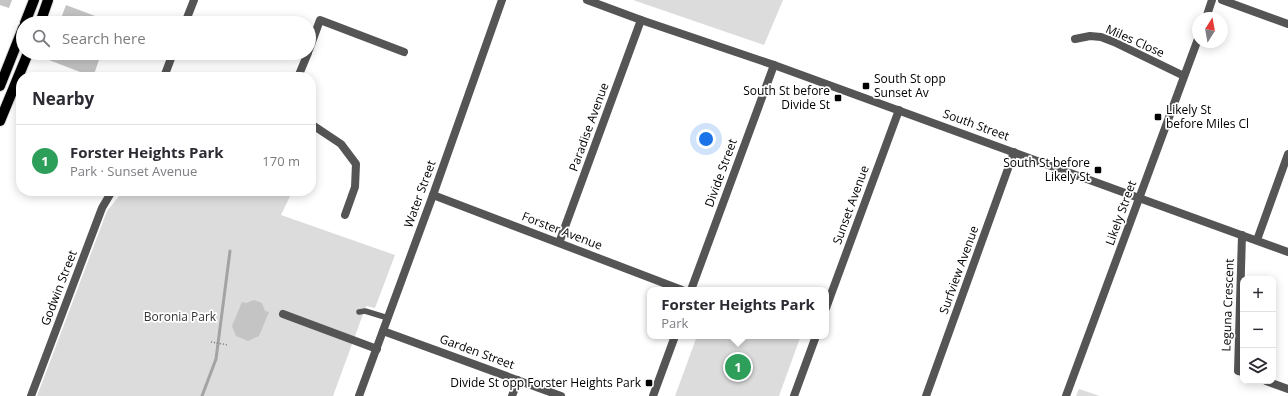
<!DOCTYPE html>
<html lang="en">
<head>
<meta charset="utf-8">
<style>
	:root { --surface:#fff; --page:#f7f7f7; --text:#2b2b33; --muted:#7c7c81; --line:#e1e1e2; --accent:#000 }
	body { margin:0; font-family:"Open Sans",sans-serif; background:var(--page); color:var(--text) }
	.controls { position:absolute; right:12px; bottom:12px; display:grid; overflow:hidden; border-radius:8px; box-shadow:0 2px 10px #0003 }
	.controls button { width:36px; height:36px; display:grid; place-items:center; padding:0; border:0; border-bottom:1px solid var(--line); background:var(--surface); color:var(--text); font:20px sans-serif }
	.compass { position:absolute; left:1192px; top:12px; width:36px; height:36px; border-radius:50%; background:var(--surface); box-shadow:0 2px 10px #0003; rotate:11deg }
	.you { position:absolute; left:706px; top:139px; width:14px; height:14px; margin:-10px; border:3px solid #fff; border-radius:50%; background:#1a73e8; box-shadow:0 0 0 6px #1a73e833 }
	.badge { display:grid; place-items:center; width:26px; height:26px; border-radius:50%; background:var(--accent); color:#fff; font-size:13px; font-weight:700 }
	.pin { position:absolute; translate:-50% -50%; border:2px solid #fff; box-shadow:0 1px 4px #0006 }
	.popup { position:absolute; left:647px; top:287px; width:182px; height:52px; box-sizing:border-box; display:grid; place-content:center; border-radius:8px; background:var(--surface); filter:drop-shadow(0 1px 3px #0005); font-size:13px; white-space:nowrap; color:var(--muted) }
	.popup b { font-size:15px; color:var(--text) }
	.popup::after { content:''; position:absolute; left:50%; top:100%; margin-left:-8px; border:8px solid transparent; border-top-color:var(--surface) }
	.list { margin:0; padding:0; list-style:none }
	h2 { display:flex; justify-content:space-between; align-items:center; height:52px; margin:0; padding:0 16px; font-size:17px }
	h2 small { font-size:13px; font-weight:400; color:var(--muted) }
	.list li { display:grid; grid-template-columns:26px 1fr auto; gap:12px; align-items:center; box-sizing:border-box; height:72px; padding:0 16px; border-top:1px solid var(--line) }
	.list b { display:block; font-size:15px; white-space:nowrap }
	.list p { margin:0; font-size:13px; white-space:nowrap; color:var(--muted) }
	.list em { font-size:13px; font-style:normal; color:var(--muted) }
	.icon { flex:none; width:22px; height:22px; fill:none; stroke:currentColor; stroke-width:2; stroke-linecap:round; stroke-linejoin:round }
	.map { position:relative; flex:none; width:1288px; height:396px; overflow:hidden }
	.search { position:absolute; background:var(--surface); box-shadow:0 2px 10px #0003; left:16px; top:16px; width:300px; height:44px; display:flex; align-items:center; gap:10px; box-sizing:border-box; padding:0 14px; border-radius:22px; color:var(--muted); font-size:15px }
	.panel { position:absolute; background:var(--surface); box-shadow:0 2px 10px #0003; left:16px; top:72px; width:300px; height:124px; border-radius:16px }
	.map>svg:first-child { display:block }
	.green { fill:#dcdcdc }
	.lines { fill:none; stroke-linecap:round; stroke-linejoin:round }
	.stream { stroke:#a3a3a3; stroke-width:3 }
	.building { fill:#c4c4c4 }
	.primary-casing { stroke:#dbdbdb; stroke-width:12 }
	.path { stroke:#777; stroke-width:1.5; stroke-dasharray:1 2; stroke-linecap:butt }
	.service { stroke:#555; stroke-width:5.5 }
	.minor { stroke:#555; stroke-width:8 }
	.tertiary { stroke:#555; stroke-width:8 }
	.primary { stroke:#000; stroke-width:10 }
	.poi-dot { fill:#000; stroke:#fff; stroke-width:1.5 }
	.labels { text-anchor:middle; stroke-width:3.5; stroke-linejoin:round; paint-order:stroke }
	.street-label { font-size:12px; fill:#000; stroke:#fff }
	.poi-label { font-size:12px; fill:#000; stroke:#fff; text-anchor:end }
	.park-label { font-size:12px; fill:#333; stroke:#fff }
</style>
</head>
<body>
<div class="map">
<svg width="1288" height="396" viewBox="0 0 1288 396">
	<rect width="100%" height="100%" fill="#fff"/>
	<path class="green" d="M633,0H783L764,45Z
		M123,191H288L291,194L281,215L395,255L375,308L366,306L333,396H37L107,211Z
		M697,336H794L800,338L779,396H675Z
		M1079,389L1100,396H1076Z"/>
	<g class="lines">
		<path class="stream" d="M202,396L216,359L230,251"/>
	</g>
	<path class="building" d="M0,0H12L9,8L0,5Z
		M66,5L111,22V23H67L60,21Z
		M52,53H82L99,60L93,77L49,60Z
		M254,300L262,303L265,311L269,312L259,336L248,341L236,336L232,326L242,302L246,303Z"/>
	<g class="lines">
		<defs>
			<path id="primary" d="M25,23L34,0
				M40,23L48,0
				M0,86L23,28
				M0,121L28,53"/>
		</defs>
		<use href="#primary" class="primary-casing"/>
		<path class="path" d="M211,342L228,345"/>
		<path class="service" d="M359,312L365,311L388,318"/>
		<path class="minor" d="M1222,0L1288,24
			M185,23L194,0
			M1075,39L1090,36L1101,37L1114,42L1184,76
			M309,50L320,20L404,52
			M164,77L173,53
			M298,77L308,53
			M311,124L341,144L356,164L355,187L345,215
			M433,195L682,290
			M1139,198L1288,252
			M1242,235L1238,371L1243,372
			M1257,240L1288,154
			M559,243L641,20
			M691,290L774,65
			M826,308L899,110
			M283,314L377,349
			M383,331L561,396
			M1266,381L1288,389
			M31,396L102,208L112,191
			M512,396L518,380
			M653,396L675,336
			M794,396L816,336
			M926,396L1014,152"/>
		<path class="tertiary" d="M587,0L641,20L774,65L1139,198
			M1206,18L1212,0
			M359,396L433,195L502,0
			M1066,396L1198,39"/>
		<use href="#primary" class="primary"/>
	</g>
	<g class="poi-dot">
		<rect x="862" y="82" width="8" height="8" rx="2"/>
		<rect x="834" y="94" width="8" height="8" rx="2"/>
		<rect x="1154" y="113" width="8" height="8" rx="2"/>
		<rect x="1094" y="166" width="8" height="8" rx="2"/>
		<rect x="645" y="379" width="8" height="8" rx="2"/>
	</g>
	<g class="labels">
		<g class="street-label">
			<text transform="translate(1135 41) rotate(24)" y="4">Miles Close</text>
			<text transform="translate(976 125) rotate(20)" y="4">South Street</text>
			<text transform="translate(589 127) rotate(-70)" y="4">Paradise Avenue</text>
			<text transform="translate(721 173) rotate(-70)" y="4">Divide Street</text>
			<text transform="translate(420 194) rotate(-70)" y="4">Water Street</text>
			<text transform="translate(851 205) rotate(-70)" y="4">Sunset Avenue</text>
			<text transform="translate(1121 213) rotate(-70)" y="4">Likely Street</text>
			<text transform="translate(562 231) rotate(21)" y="4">Forster Avenue</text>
			<text transform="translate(959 270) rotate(-70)" y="4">Surfview Avenue</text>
			<text transform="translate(59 288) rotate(-69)" y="4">Godwin Street</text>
			<text transform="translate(1228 305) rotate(-88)" y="4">Leguna Crescent</text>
			<text transform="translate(477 352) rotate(20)" y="4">Garden Street</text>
		</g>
		<g class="poi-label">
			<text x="874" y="83" text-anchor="start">South St opp<tspan x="874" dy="14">Sunset Av</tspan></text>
			<text x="830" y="95">South St before<tspan x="830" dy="14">Divide St</tspan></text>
			<text x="1166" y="114" text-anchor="start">Likely St<tspan x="1166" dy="14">before Miles Cl</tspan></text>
			<text x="1090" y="167">South St before<tspan x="1090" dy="14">Likely St</tspan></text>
			<text x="641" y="387">Divide St opp Forster Heights Park</text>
		</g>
		<g class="park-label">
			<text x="180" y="321">Boronia Park</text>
		</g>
	</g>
</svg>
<div class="controls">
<button>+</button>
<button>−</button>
<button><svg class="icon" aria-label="layers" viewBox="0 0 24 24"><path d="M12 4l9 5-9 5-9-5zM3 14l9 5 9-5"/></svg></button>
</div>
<svg class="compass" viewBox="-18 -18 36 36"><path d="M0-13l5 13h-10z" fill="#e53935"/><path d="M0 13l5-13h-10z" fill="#7c7c81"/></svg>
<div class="you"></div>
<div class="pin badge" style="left:738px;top:367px;background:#2e9e5b">1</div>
<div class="popup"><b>Forster Heights Park</b>Park</div>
<div class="search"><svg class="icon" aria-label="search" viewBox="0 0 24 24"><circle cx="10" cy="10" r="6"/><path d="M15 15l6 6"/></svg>Search here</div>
<section class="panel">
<h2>Nearby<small></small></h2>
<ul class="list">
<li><span class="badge" style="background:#2e9e5b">1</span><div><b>Forster Heights Park</b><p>Park · Sunset Avenue</p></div><em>170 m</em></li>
</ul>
</section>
</div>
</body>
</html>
